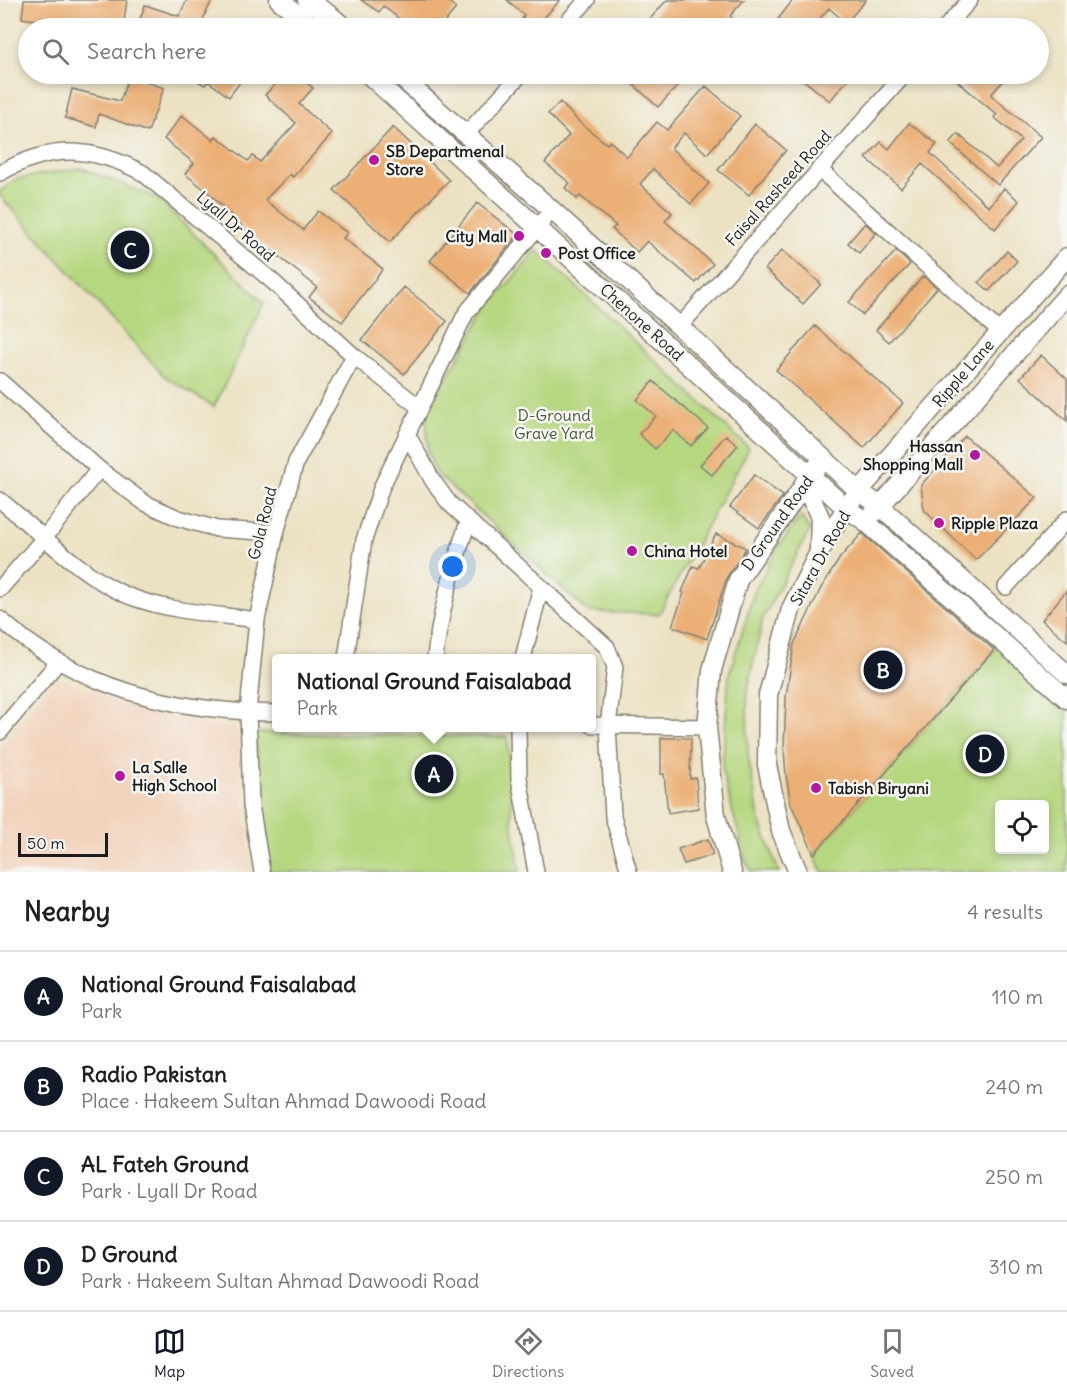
<!DOCTYPE html>
<html lang="en">
<head>
<meta charset="utf-8">
<style>
	:root { --surface:#fff; --page:#f2f2f2; --text:#202124; --muted:#757577; --line:#e0e0e0; --accent:#111827 }
	body { margin:0; font-family:Delius,sans-serif; background:var(--page); color:var(--text) }
	.controls { position:absolute; right:18px; bottom:18px; display:grid; overflow:hidden; border-radius:6px; box-shadow:0 3px 9px #0003 }
	.controls button { width:54px; height:54px; display:grid; place-items:center; padding:0; border:0; border-bottom:2px solid var(--line); background:var(--surface); color:var(--text); font:30px sans-serif }
	.scale { position:absolute; left:18px; bottom:15px; width:90px; box-sizing:border-box; padding-left:6px; border:3px solid #1c1c1c; border-top:0; font-size:16px; line-height:21px; white-space:nowrap; color:#1c1c1c; -webkit-text-stroke:4px #f6f6f2; paint-order:stroke }
	.you { position:absolute; left:453px; top:567px; width:21px; height:21px; margin:-15px; border:4px solid #fff; border-radius:50%; background:#1a73e8; box-shadow:0 0 0 9px #1a73e833 }
	.badge { display:grid; place-items:center; width:39px; height:39px; border-radius:50%; background:var(--accent); color:#fff; font-size:20px; font-weight:700 }
	.pin { position:absolute; translate:-50% -50%; border:3px solid #fff; box-shadow:0 2px 6px #0006 }
	.popup { position:absolute; left:272px; top:654px; width:324px; height:78px; box-sizing:border-box; display:grid; place-content:center; border-radius:6px; background:var(--surface); filter:drop-shadow(0 2px 4px #0005); font-size:20px; white-space:nowrap; color:var(--muted) }
	.popup b { font-size:22px; color:var(--text) }
	.popup::after { content:''; position:absolute; left:50%; top:100%; margin-left:-12px; border:12px solid transparent; border-top-color:var(--surface) }
	.list { margin:0; padding:0; list-style:none }
	h2 { display:flex; justify-content:space-between; align-items:center; height:78px; margin:0; padding:0 24px; font-size:26px }
	h2 small { font-size:20px; font-weight:400; color:var(--muted) }
	.list li { display:grid; grid-template-columns:39px 1fr auto; gap:18px; align-items:center; box-sizing:border-box; height:90px; padding:0 24px; border-top:2px solid var(--line) }
	.list b { display:block; font-size:22px; white-space:nowrap }
	.list p { margin:0; font-size:20px; white-space:nowrap; color:var(--muted) }
	.list em { font-size:20px; font-style:normal; color:var(--muted) }
	.icon { flex:none; width:33px; height:33px; fill:none; stroke:currentColor; stroke-width:2; stroke-linecap:round; stroke-linejoin:round }
	.map { position:relative; flex:none; width:1067px; height:872px; overflow:hidden }
	.search { position:absolute; background:var(--surface); box-shadow:0 3px 9px #0003; left:18px; right:18px; top:18px; height:66px; display:flex; align-items:center; gap:15px; box-sizing:border-box; padding:0 21px; border-radius:33px; color:var(--muted); font-size:22px }
	.sheet { height:438px; background:var(--surface) }
	nav { display:flex; justify-content:space-around; align-items:center; box-sizing:border-box; height:84px; border-top:2px solid var(--line); background:var(--surface); font-size:16px; color:var(--muted) }
	nav a { display:grid; justify-items:center; gap:3px }
	nav .on { color:var(--accent) }
	.map>svg:first-child { display:block }
	.built { fill:#f2d4be }
	.green { fill:#b5d77f; stroke:#687a4e; stroke-width:1.5; fill-rule:evenodd }
	.building { fill:#ecb077 }
	.lines { fill:none; stroke-linecap:round; stroke-linejoin:round }
	.minor-casing { stroke:#847f70; stroke-width:18 }
	.tertiary-casing { stroke:#847f70; stroke-width:21 }
	.minor { stroke:#fff; stroke-width:15 }
	.tertiary { stroke:#fff; stroke-width:18 }
	.poi-dot { fill:#b5179e; stroke:#f6f6f2; stroke-width:2 }
	.labels { text-anchor:middle; stroke-width:5; stroke-linejoin:round; paint-order:stroke }
	.poi-label { font-size:16px; font-weight:bold; fill:#1c1c1c; stroke:#f6f6f2; text-anchor:start }
	.street-label { font-size:16px; fill:#1c1c1c; stroke:#f6f6f2 }
	.park-label { font-size:16px; fill:#4a543a; stroke:#f6f6f2 }
</style>
</head>
<body>
<div class="map">
<svg width="1067" height="872" viewBox="0 0 1067 872">
	<rect width="100%" height="100%" fill="#f6f6f2"/>
	<filter id="ink" filterUnits="userSpaceOnUse"><feTurbulence type="fractalNoise" baseFrequency=".0167" numOctaves="2"/><feDisplacementMap in="SourceGraphic" scale="12" xChannelSelector="R" yChannelSelector="G"/><feConvolveMatrix kernelMatrix="1 2 1 2 8 2 1 2 1" color-interpolation-filters="sRGB"/></filter>
	<filter id="wash" filterUnits="userSpaceOnUse"><feTurbulence type="fractalNoise" baseFrequency=".008" numOctaves="4" result="noise"/><feDisplacementMap in="SourceGraphic" scale="24" xChannelSelector="R" yChannelSelector="G"/><feGaussianBlur stdDeviation="1.35" result="paint"/><feColorMatrix in="noise" values="0 0 0 0 0 0 0 0 0 0 0 0 0 0 0 0 0 1.4 0 .05"/><feComposite in="paint" operator="in"/></filter>
	<g filter="url(#wash)">
		<rect width="100%" height="100%" fill="#ece2c3"/>
		<path class="built" d="M57,678L136,708L237,730L251,872H0V745Z"/>
		<path class="green" d="M81,168L157,198L264,303L214,407L164,376L0,196V191L16,179Z
			M537,250L749,448L659,614L588,612L436,473L428,452L426,412L489,306Z
			M801,516L810,530L763,618L747,692L748,756L759,818L779,872H752L746,862L722,771L729,675L755,590L778,547Z
			M1001,643L1067,703V872H822L814,854ZM1000,804H1044V850H1000Z
			M255,733L508,737L512,821L520,872H269L260,832Z"/>
		<g id="blocks">
			<path class="building" d="M24,0H127L123,28L62,20L61,24L22,18Z
				M187,0H212L199,28H137L145,5L179,16Z
				M361,0H446L456,8L440,28H411L383,6L379,12Z
				M507,0H560L535,28L522,18L524,15Z
				M667,0H744L730,16L733,19L724,28H642Z
				M793,0H866L846,23L829,8L812,28H771Z
				M185,74H246L229,97L208,81L205,85Z
				M285,74H296L313,88L299,104L332,134L293,177L290,174L265,200L303,230L318,211L347,233L343,238L383,269L342,322L309,297L317,287L248,232L209,193L185,174L194,163L164,139L182,115L213,140L216,136L248,161L253,156L260,162L296,123L265,95Z
				M622,74H689L658,107Z
				M796,74H852L830,101Z
				M949,74H1009L991,95L1041,137L998,185L950,143L958,134L997,168L1021,140L994,117L997,115Z
				M129,76L164,88L148,132L99,114L96,127L65,118L72,89L120,101Z
				M706,86L740,116L707,154L684,133L671,148L709,183L691,204L653,169L640,184L672,213L665,221L713,264L696,283L647,241L637,252L612,229L616,226L580,196L577,199L565,188L570,183L545,163L569,135L548,114L560,102L579,122L607,144L610,141L627,157L657,122L667,130Z
				M909,123L937,144L930,153L989,207L1004,188L1019,201L995,229L922,164L901,188L866,158L881,142L889,149Z
				M755,124L786,150L749,195L718,170Z
				M393,127L449,180L390,242L334,190Z
				M477,203L518,235L470,293L430,261Z
				M865,223L876,233L859,253L848,243Z
				M782,250L821,284L803,304L765,269Z
				M896,251L910,264L863,315L849,302Z
				M1007,251L1017,261L989,291L979,282Z
				M923,276L937,288L889,342L876,330Z
				M404,287L447,321L404,374L362,340Z
				M815,326L903,403L864,448L776,370Z
				M1041,355L1067,379V421L1020,378Z
				M653,381L708,428L691,446L673,430L655,449L639,434L656,416L637,400Z
				M726,435L738,445L712,475L700,465Z
				M965,436L1037,498L976,560L924,510L921,485Z
				M754,475L783,496L759,528L730,507Z
				M862,533L994,650L814,854L791,804L786,775L784,749L786,697L794,644L821,588L840,558Z
				M716,534L746,548L727,577L707,639L672,626L684,593L682,592L693,566L699,568Z
				M1067,590V641L1042,620Z
				M661,738H691L690,779L696,778L698,808L668,813L664,774H661Z
				M708,839L713,855L684,864L678,849Z"/>
		</g>
	</g>
	<g filter="url(#ink)">
		<use href="#blocks" fill-opacity="0" stroke="#847f70" stroke-width="1.5"/>
		<g class="lines">
			<defs>
				<path id="minor" d="M562,28L587,0
					M945,28L970,0
					M467,133L521,74
					M819,169L999,331
					M0,173C51,144 92,146 143,173L271,280L354,356L419,407
					M679,327L905,74
					M0,381L99,469L145,503L178,518L217,529L276,533
					M407,434L433,481L449,503L607,647L615,667L608,726L613,816L629,872
					M0,500C38,531 88,582 134,598C173,612 216,614 257,620
					M1006,587L1067,519
					M0,589L45,537L99,469
					M0,619C80,690 172,711 276,713
					M346,658L364,540L382,486L466,313L552,210
					M435,658C440,611 453,566 468,522
					M523,658L541,587
					M592,725L707,727
					M518,728L519,778L536,872
					M0,732L58,662
					M262,872L251,805L248,712L257,620L276,533L296,462L354,356"/>
				<path id="tertiary" d="M279,0L315,28
					M307,0L330,15L345,28
					M368,74L846,508L865,521L1067,699
					M397,74L552,210L859,491L880,506L1067,674
					M804,483L820,517L819,549
					M873,514L1067,295
					M732,872L716,816L707,727L712,670L738,580L818,465
					M798,872L781,831L767,765L768,695L791,609L818,554L846,508L859,491L1067,257"/>
			</defs>
			<use href="#minor" class="minor-casing"/>
			<use href="#tertiary" class="tertiary-casing"/>
			<use href="#minor" class="minor"/>
			<use href="#tertiary" class="tertiary"/>
		</g>
	</g>
	<g class="poi-dot">
		<circle cx="374" cy="160" r="6"/>
		<circle cx="519" cy="236" r="6"/>
		<circle cx="546" cy="253" r="6"/>
		<circle cx="975" cy="455" r="6"/>
		<circle cx="939" cy="523" r="6"/>
		<circle cx="632" cy="551" r="6"/>
		<circle cx="120" cy="776" r="6"/>
		<circle cx="816" cy="788" r="6"/>
	</g>
	<g class="labels">
		<g class="poi-label">
			<text x="386" y="157">SB Departmenal<tspan x="386" dy="18">Store</tspan></text>
			<text x="507" y="242" text-anchor="end">City Mall</text>
			<text x="558" y="259">Post Office</text>
			<text x="963" y="452" text-anchor="end">Hassan<tspan x="963" dy="18">Shopping Mall</tspan></text>
			<text x="951" y="529">Ripple Plaza</text>
			<text x="644" y="557">China Hotel</text>
			<text x="132" y="773">La Salle<tspan x="132" dy="18">High School</tspan></text>
			<text x="828" y="794">Tabish Biryani</text>
		</g>
		<g class="street-label">
			<text transform="translate(778 188) rotate(-48)" y="6">Faisal Rasheed Road</text>
			<text transform="translate(236 226) rotate(41)" y="6">Lyall Dr Road</text>
			<text transform="translate(642 322) rotate(42)" y="6">Chenone Road</text>
			<text transform="translate(963 373) rotate(-49)" y="6">Ripple Lane</text>
			<text transform="translate(262 523) rotate(-76)" y="6">Gola Road</text>
			<text transform="translate(777 523) rotate(-55)" y="6">D Ground Road</text>
			<text transform="translate(820 558) rotate(-61)" y="6">Sitara Dr Road</text>
		</g>
		<g class="park-label">
			<text x="554" y="421">D-Ground<tspan x="554" dy="18">Grave Yard</tspan></text>
		</g>
	</g>
</svg>
<div class="controls">
<button><svg class="icon" aria-label="locate" viewBox="0 0 24 24"><circle cx="12" cy="12" r="6"/><path d="M12 2v4M12 18v4M2 12h4M18 12h4"/></svg></button>
</div>
<div class="scale">50 m</div>
<div class="you"></div>
<div class="pin badge" style="left:434px;top:774px">A</div>
<div class="popup"><b>National Ground Faisalabad</b>Park</div>
<div class="pin badge" style="left:883px;top:670px">B</div>
<div class="pin badge" style="left:130px;top:250px">C</div>
<div class="pin badge" style="left:985px;top:754px">D</div>
<div class="search"><svg class="icon" aria-label="search" viewBox="0 0 24 24"><circle cx="10" cy="10" r="6"/><path d="M15 15l6 6"/></svg>Search here</div>
</div>
<section class="sheet">
<h2>Nearby<small>4 results</small></h2>
<ul class="list">
<li><span class="badge">A</span><div><b>National Ground Faisalabad</b><p>Park</p></div><em>110 m</em></li>
<li><span class="badge">B</span><div><b>Radio Pakistan</b><p>Place · Hakeem Sultan Ahmad Dawoodi Road</p></div><em>240 m</em></li>
<li><span class="badge">C</span><div><b>AL Fateh Ground</b><p>Park · Lyall Dr Road</p></div><em>250 m</em></li>
<li><span class="badge">D</span><div><b>D Ground</b><p>Park · Hakeem Sultan Ahmad Dawoodi Road</p></div><em>310 m</em></li>
</ul>
</section>
<nav>
<a class="on"><svg class="icon" aria-label="map" viewBox="0 0 24 24"><path d="M3 6l6-2 6 2 6-2v14l-6 2-6-2-6 2zM9 4v14M15 6v14"/></svg>Map</a>
<a><svg class="icon" aria-label="directions" viewBox="0 0 24 24"><path d="M12 3l9 9-9 9-9-9zM9 14v-3h6M13 9l2 2-2 2"/></svg>Directions</a>
<a><svg class="icon" aria-label="saved" viewBox="0 0 24 24"><path d="M7 4h10v16l-5-4-5 4z"/></svg>Saved</a>
</nav>
</body>
</html>
